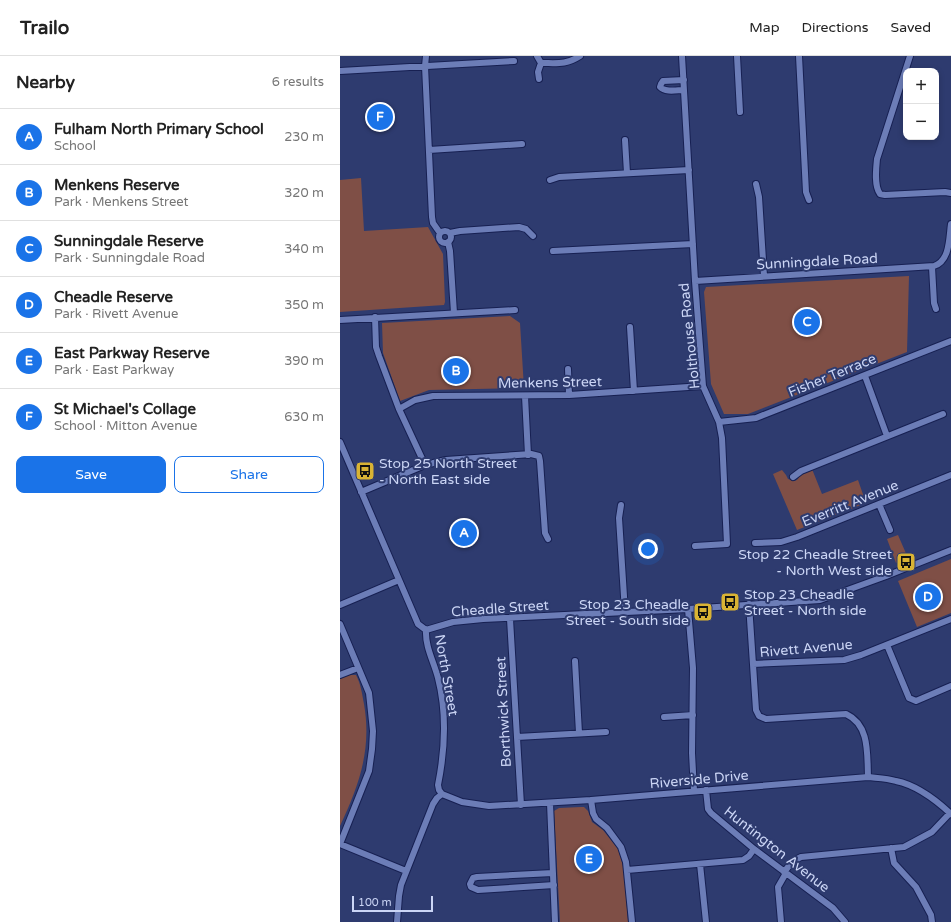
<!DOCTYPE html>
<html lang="en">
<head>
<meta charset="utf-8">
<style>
	:root { --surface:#fff; --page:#f6f6f6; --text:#222; --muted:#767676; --line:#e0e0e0; --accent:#1a73e8 }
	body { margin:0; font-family:"Varela Round",sans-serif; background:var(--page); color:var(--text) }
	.controls { position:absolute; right:12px; top:12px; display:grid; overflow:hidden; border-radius:8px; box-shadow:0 2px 6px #0003 }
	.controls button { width:36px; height:36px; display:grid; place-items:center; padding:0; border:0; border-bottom:1px solid var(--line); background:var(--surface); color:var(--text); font:20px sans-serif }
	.scale { position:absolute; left:12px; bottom:10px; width:81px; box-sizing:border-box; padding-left:4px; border:2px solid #cbd5f5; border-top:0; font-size:11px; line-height:14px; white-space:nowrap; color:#cbd5f5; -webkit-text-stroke:3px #2e3b6f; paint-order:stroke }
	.you { position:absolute; left:308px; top:493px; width:14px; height:14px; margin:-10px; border:3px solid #fff; border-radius:50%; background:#1a73e8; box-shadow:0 0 0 6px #1a73e833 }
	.badge { display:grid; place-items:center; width:26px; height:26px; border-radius:50%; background:var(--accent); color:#fff; font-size:13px; font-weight:700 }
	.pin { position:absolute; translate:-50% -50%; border:2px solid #fff; box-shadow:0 1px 4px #0006 }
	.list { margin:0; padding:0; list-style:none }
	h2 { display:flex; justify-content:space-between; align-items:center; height:52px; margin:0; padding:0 16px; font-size:17px }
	h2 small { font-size:13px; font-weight:400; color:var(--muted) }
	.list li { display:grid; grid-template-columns:26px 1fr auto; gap:12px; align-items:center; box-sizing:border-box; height:56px; padding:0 16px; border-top:1px solid var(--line) }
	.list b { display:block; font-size:15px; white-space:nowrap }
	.list p { margin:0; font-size:13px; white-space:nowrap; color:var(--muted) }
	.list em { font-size:13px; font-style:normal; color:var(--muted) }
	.actions { display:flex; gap:8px; padding:12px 16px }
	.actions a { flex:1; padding:9px 0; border:1px solid var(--accent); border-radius:8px; text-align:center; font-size:14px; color:var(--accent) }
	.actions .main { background:var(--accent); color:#fff }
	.map { position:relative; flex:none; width:611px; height:866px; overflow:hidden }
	header { display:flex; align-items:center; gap:24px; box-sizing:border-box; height:56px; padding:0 20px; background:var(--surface); border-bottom:1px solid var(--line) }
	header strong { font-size:19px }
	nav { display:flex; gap:22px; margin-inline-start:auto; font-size:14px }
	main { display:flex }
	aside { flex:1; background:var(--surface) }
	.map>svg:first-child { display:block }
	.green { fill:#7f4f46 }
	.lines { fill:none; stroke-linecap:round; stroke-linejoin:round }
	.street-casing { stroke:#172052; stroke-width:8 }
	.street { stroke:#6c7db7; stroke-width:6 }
	.labels { text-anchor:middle; stroke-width:4; stroke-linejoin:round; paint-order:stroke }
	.street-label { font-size:14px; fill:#cbd5f5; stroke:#2e3b6f }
	.poi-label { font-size:14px; fill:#cbd5f5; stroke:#2e3b6f; text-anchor:start }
</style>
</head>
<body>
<header>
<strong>Trailo</strong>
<nav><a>Map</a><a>Directions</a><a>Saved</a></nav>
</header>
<main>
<aside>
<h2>Nearby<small>6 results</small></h2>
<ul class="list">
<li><span class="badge">A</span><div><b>Fulham North Primary School</b><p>School</p></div><em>230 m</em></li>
<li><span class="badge">B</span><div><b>Menkens Reserve</b><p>Park · Menkens Street</p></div><em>320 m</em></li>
<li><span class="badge">C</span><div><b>Sunningdale Reserve</b><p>Park · Sunningdale Road</p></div><em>340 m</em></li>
<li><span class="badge">D</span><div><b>Cheadle Reserve</b><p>Park · Rivett Avenue</p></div><em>350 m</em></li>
<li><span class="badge">E</span><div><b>East Parkway Reserve</b><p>Park · East Parkway</p></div><em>390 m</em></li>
<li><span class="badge">F</span><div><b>St Michael's Collage</b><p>School · Mitton Avenue</p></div><em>630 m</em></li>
</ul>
<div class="actions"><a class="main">Save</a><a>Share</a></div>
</aside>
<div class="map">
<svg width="611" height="866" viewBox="0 0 611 866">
	<rect width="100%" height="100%" fill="#2e3b6f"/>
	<path class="green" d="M21,122L24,175L88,171L103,198L105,246L104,249L0,256V124Z
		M569,220L567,296L408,358H384L371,328L364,236L366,231Z
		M170,260L180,267L184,332L89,334L60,345L43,297L42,267Z
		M472,413L482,438L518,424L526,447L457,474L433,418L442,414L446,419L448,423L455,425L458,423L460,418Z
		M558,479L568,502L556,507L547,483Z
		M611,503V557L577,571L558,525Z
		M9,619H16C21,628 22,638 24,648C32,694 19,729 0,770V623Z
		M241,751H244L248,755L252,766L263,774L278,793L284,813L288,866H220L214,755L219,752Z"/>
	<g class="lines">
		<defs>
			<path id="street" d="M86,0L85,10L92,161L93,167L100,177
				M197,0L201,7C217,7 226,9 240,0
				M342,0L355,225L362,317L363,330L379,366L382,382L387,488L355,490
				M397,0L400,56
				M459,0L466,136L469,144
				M570,0L537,103C536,113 534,130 540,138L545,139L605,136L611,137
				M0,15L174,5
				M199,23L198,16L201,7
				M344,24L323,25L321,28L320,31C326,37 337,34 344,34
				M285,84L287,117
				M89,94L182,88
				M210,124L219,121L349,114
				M416,128L419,141L424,220
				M99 181a6 6 0 1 1 12 0a6 6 0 1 1-12 0Z
				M110,177L120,175L179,171L186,173L193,180
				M108,186L110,195L114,257
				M213,195L353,188
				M592,211L594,247L596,253
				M355,225L594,210C610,205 609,182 611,168
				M35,261L36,291L39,300L59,353L85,409
				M0,264L175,254
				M290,271L294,335
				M228,313L229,339
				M525,320L547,380
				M185,340L188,399
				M59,353L75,344L93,340L229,339L363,330
				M379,366L416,362L611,285
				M0,386L78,568L86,574
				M453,421L461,415L603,358
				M21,436L85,409L106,404L191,398L199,400L200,405L205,477L208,483
				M539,448L550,474
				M281,449L279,462L285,556
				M415,487L441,486L457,481L611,419
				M409,548L416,654L419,660L426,663L506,658C530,669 527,698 528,721
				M0,549L59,524
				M348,553L353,612L352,697L354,735
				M170,563L181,749
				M0,568L29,637L33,675L32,693L29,715L0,788
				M86,574L113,566L143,563L348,553L480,544L546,520L611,494
				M86,574C85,591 94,606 98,622C107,657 105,694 98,729L99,734L102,738
				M547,589L569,642L576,645L611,630
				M235,605L239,677
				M413,608L504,604L521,599L611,563
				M0,619L18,612
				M324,661L353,659
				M177,681L266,676
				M366,734L368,753L371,757L414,793L493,852L505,866
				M102,738L122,746L149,750L251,744L528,721C537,722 547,722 556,725C576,729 596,744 611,758
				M251,744L253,757L256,763L267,772L281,791L286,806L292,866
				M210,747L215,866
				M0,788L66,815
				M551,792L554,807L576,831L591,859L592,866
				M360,808L366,866
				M287,814L403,804L409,800L414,793
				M444,816L453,805L461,801L564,791L592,776L610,757
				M213,817L137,821L133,822L130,828L131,831L138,834L214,829
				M57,866L59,840L61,829L93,748L97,742L102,738
				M441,866L438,831L446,817"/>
		</defs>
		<use href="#street" class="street-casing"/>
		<use href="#street" class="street"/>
	</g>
	<defs>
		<symbol id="bus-square" viewBox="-11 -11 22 22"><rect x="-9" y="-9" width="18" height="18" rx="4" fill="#d9b334" stroke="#2e3b6f"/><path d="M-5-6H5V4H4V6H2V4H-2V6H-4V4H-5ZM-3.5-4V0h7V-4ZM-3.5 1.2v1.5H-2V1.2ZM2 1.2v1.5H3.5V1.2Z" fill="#111"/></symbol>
	</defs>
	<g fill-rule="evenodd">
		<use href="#bus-square" x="14" y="404" width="22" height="22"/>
		<use href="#bus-square" x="555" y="495" width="22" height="22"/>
		<use href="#bus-square" x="379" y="535" width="22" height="22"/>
		<use href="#bus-square" x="352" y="545" width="22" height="22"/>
	</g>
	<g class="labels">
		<g class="street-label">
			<text transform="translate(477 205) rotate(-3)" y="5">Sunningdale Road</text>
			<text transform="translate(349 280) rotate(-96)" y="5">Holthouse Road</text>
			<text transform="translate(492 319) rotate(-22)" y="5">Fisher Terrace</text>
			<text transform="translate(210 326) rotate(-1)" y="5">Menkens Street</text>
			<text transform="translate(510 447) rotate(-22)" y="5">Everritt Avenue</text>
			<text transform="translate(160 552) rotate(-4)" y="5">Cheadle Street</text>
			<text transform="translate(466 592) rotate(-5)" y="5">Rivett Avenue</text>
			<text transform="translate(107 619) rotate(80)" y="5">North Street</text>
			<text transform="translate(163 656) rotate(-93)" y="5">Borthwick Street</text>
			<text transform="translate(359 723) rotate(-5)" y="5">Riverside Drive</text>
			<text transform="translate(437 793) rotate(38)" y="5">Huntington Avenue</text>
		</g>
		<g class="poi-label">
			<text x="39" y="412">Stop 25 North Street<tspan x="39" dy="16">- North East side</tspan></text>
			<text x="552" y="503" text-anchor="end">Stop 22 Cheadle Street<tspan x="552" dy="16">- North West side</tspan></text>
			<text x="404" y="543">Stop 23 Cheadle<tspan x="404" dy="16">Street - North side</tspan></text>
			<text x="349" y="553" text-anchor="end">Stop 23 Cheadle<tspan x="349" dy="16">Street - South side</tspan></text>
		</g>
	</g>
</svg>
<div class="controls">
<button>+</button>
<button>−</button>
</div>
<div class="scale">100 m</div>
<div class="you"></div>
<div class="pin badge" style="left:124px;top:477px">A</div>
<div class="pin badge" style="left:116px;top:315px">B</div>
<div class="pin badge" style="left:467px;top:266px">C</div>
<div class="pin badge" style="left:588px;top:541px">D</div>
<div class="pin badge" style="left:249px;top:803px">E</div>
<div class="pin badge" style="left:40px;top:61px">F</div>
</div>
</main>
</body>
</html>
